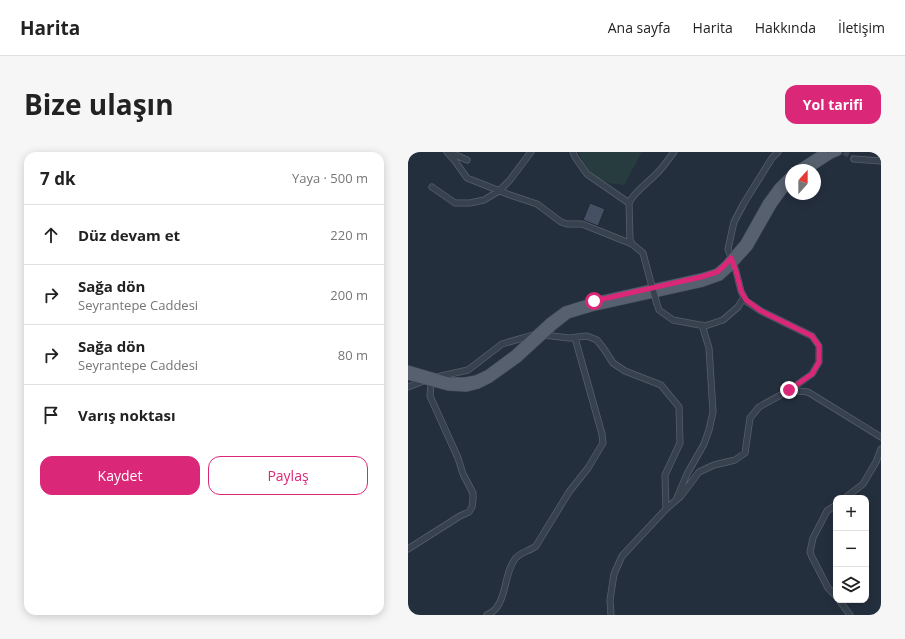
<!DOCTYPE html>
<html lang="tr">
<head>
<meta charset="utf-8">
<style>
	:root { --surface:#fff; --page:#f6f6f6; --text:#222; --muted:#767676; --line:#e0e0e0; --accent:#db2777 }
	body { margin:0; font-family:"Open Sans",sans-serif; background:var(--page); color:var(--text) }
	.controls { position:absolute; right:12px; bottom:12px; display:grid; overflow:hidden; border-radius:8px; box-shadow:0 2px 10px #0003 }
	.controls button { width:36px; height:36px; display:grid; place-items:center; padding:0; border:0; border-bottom:1px solid var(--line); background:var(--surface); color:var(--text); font:20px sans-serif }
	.compass { position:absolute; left:377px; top:12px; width:36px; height:36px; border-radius:50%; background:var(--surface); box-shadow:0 2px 10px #0003; rotate:21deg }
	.stop { position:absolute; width:12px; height:12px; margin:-9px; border:3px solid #db2777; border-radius:50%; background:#fff }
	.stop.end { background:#db2777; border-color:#fff; box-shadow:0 1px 4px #0008 }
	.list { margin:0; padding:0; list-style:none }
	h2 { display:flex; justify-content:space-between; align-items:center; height:52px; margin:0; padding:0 16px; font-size:17px }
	h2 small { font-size:13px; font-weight:400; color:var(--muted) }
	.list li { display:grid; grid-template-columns:26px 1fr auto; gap:12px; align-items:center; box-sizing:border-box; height:60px; padding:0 16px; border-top:1px solid var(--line) }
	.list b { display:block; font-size:15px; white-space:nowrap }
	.list p { margin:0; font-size:13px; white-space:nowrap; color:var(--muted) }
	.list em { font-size:13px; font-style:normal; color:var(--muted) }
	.actions { display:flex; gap:8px; padding:12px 16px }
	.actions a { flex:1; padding:9px 0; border:1px solid var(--accent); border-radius:12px; text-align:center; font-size:14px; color:var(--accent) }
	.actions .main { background:var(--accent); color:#fff }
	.icon { flex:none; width:22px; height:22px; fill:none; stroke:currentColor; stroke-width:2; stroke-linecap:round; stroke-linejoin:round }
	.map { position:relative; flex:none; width:473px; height:463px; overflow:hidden; border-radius:12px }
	header { display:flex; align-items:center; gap:24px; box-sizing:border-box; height:56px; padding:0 20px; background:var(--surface); border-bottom:1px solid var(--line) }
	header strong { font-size:19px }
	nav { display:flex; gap:22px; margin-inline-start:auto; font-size:14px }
	.intro { display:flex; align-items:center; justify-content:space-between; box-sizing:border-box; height:96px; padding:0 24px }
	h1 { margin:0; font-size:28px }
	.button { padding:10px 18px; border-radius:12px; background:var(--accent); color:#fff; font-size:14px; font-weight:700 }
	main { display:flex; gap:24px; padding:0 24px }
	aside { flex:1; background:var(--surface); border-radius:12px; box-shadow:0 2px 10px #0003 }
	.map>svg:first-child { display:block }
	.green { fill:#263c3f }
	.building { fill:#455162; stroke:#1f2835 }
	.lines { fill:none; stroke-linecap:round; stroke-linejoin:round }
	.minor-tunnel { stroke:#3a4453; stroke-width:5.5; stroke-dasharray:5.5 3; stroke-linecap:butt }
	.minor-casing { stroke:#565f6c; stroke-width:7 }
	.major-casing { stroke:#414a57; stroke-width:8 }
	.minor { stroke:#38414e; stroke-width:5.5 }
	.major { stroke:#56606e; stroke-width:7 }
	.minor-bridge-casing { stroke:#565f6c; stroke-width:7; stroke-linecap:butt }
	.minor-bridge { stroke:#38414e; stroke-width:5.5 }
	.route { stroke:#db2777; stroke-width:5 }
</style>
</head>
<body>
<header>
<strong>Harita</strong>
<nav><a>Ana sayfa</a><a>Harita</a><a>Hakkında</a><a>İletişim</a></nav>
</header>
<div class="intro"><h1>Bize ulaşın</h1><a class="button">Yol tarifi</a></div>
<main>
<aside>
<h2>7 dk<small>Yaya · 500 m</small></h2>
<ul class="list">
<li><svg class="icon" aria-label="ahead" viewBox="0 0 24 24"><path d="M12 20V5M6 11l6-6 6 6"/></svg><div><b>Düz devam et</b></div><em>220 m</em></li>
<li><svg class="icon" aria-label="right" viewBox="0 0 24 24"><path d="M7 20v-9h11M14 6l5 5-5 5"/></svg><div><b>Sağa dön</b><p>Seyrantepe Caddesi</p></div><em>200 m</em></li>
<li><svg class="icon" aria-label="right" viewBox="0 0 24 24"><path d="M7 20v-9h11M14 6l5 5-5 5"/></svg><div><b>Sağa dön</b><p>Seyrantepe Caddesi</p></div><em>80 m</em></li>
<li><svg class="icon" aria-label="arrive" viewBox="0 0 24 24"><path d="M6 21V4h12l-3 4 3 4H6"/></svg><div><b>Varış noktası</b></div></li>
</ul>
<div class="actions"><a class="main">Kaydet</a><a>Paylaş</a></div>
</aside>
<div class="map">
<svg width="473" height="463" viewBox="0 0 473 463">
	<rect width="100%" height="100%" fill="#242f3e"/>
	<path class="green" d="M170,0H234L216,33C211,32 205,32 200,31C184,25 177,15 170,0Z"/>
	<path class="building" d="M182,51L197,57L190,74L175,68Z"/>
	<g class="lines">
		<path class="minor-tunnel" d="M436,0L446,7"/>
		<defs>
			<path id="minor" d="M39,0L47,9L59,26L102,43L129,52L153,70L159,72H174L224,92
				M41,0L59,8
				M165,0L167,5L179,22L221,51
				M446,7L473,9
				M24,35L47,51H62L76,48L91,39L102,28L123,0
				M243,131L235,101L224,92L222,87L221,51C226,39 243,29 252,18C257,13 261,6 266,0
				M249,152L251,158L265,168L297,174L315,168L330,155L336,145
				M136,183L161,186L179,184L189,188L196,197L205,211L217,219L253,233L271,255L272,291L257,323L258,357
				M29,225L60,218L94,192L125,183
				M0,235L18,228
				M381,238L400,240L473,285
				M437,346L455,332L468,310L473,297
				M268,348L279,322L296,292L301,278L305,260L301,196L294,173
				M428,353L419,359L405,386L402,400L404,405L420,436L428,444
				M0,397L52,364L61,360L64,355L65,348V341L55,322L50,306L22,244L23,230
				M431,448L442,463
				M79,463C83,461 87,458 89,455C99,442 96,422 107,407C112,400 122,399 128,394L161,340L180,316L195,291L194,282L167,186
				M203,463L202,448L206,422L214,404L258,357L273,344L291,320L306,313L327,308L337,301L342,266L351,255L380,239L404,222L411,210V194L404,184L353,159L338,149L333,139L328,119L320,97L326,70L336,51L364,6L370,0"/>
			<path id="major" d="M388,18L416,0
				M400,18L423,3L430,0
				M0,217L41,229H57L68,227L79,222L106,202L142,169L157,158L186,149L293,125L309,120L317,113L336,91L359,50L370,35L383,22
				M0,224L40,235L58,236L70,233L82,227L110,207L146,174L160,163L187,155L295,131L312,125L321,117L341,95L365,53L375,39L383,31"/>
		</defs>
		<use href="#minor" class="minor-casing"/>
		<use href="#major" class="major-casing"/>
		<use href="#minor" class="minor"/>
		<use href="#major" class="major"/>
		<defs>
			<path id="minor-bridge" d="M243,131L249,152"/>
		</defs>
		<use href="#minor-bridge" class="minor-bridge-casing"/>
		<use href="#minor-bridge" class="minor-bridge"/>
	</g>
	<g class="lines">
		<path class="route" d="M186,149L293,125L309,120L317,113L323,106L328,119L333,139L338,148L353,159L404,184L411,194V210L404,222L381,238"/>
	</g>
</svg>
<div class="controls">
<button>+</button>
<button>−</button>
<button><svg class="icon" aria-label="layers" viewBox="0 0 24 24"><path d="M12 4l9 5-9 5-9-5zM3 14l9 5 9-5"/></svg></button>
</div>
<svg class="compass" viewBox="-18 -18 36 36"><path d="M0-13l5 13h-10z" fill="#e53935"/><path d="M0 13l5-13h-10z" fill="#767676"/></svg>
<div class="stop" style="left:186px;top:149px"></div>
<div class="stop end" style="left:381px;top:238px"></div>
</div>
</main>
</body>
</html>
